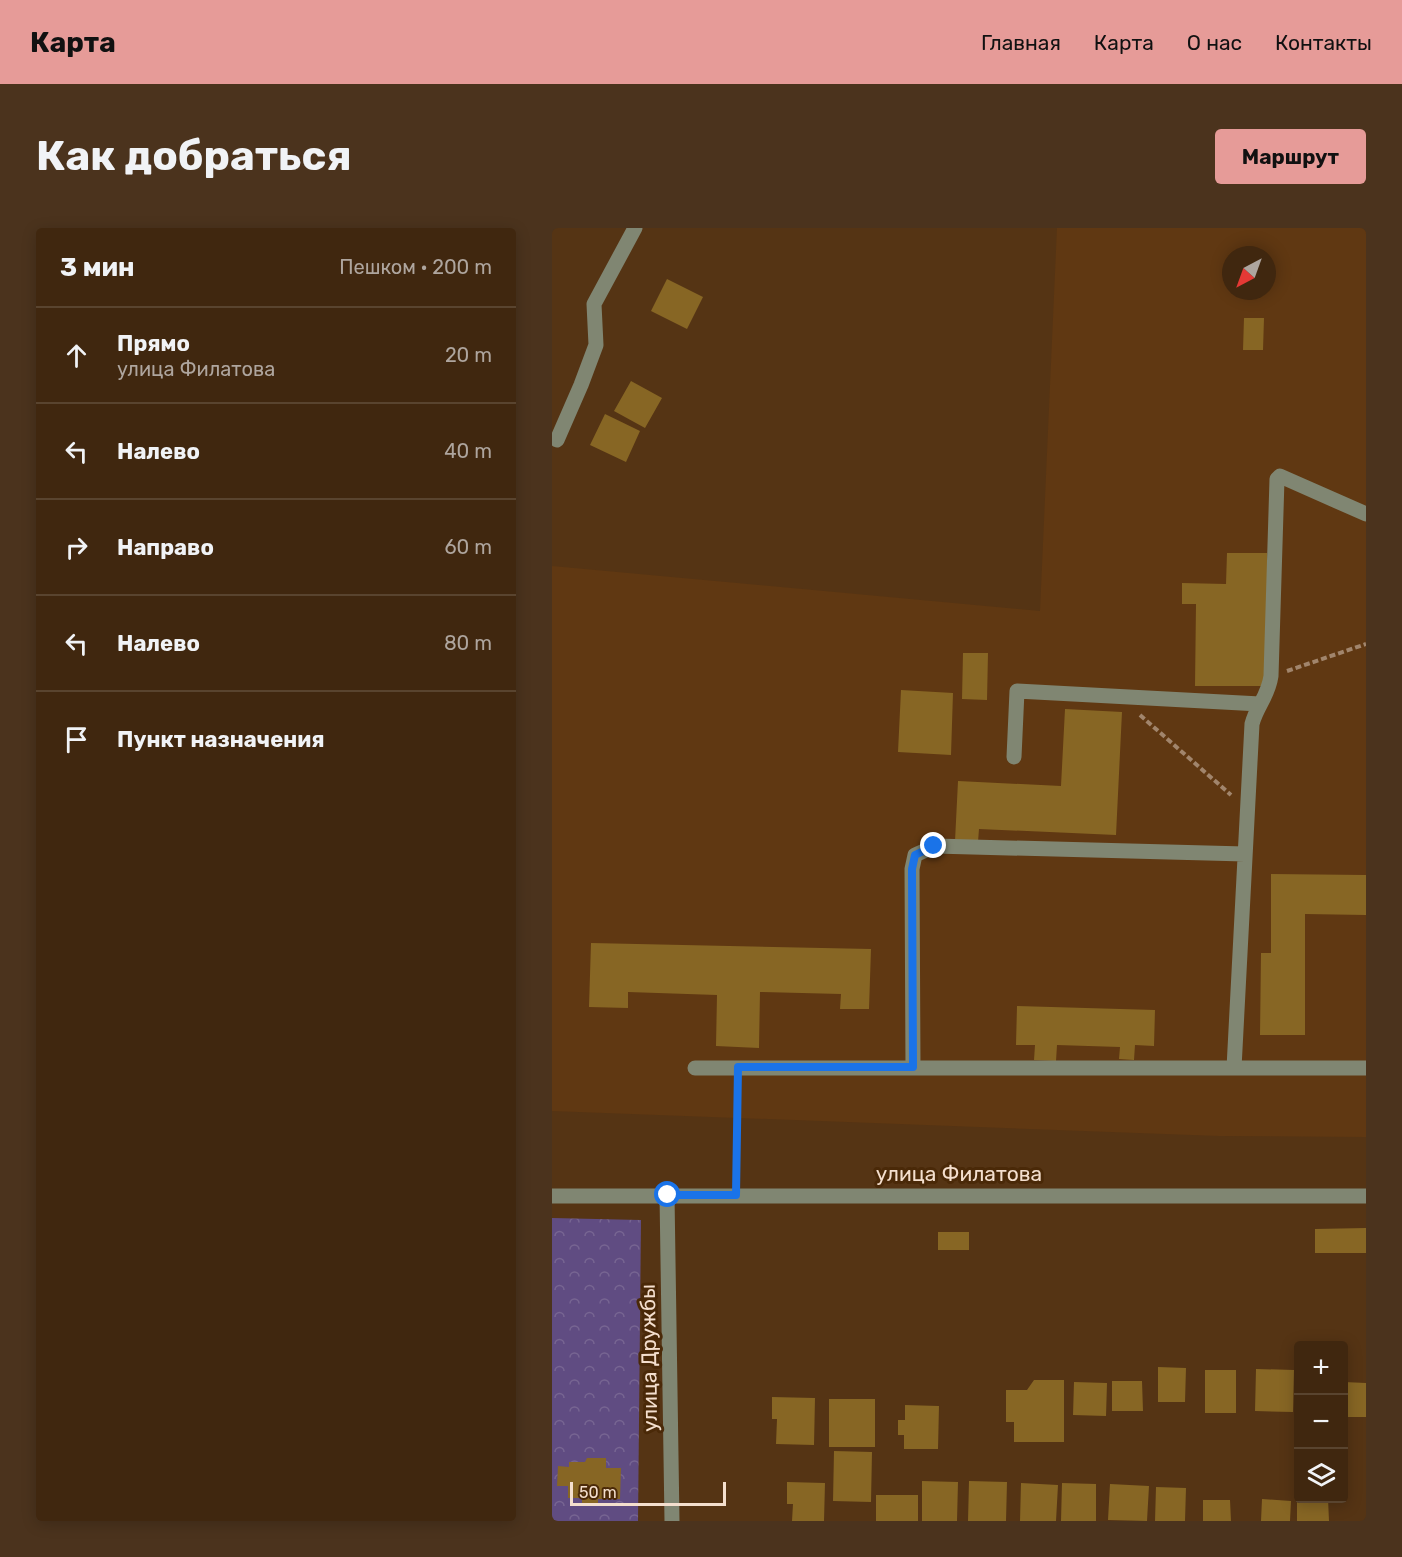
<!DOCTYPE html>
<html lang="ru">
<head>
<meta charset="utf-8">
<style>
	:root { --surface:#40270f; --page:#4b331d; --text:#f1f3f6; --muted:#aea59e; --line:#59442f; --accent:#e69b98 }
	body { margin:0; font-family:Rubik,sans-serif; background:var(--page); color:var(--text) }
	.controls { position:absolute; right:18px; bottom:18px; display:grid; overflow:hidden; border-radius:6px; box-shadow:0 3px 15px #0003 }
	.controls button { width:54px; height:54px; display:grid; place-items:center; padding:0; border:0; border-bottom:2px solid var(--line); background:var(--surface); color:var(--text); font:30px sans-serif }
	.compass { position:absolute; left:670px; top:18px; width:54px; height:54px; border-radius:50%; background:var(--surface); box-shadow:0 3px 15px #0003; rotate:221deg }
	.scale { position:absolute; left:18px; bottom:15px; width:156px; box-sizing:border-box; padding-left:6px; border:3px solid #f4dfce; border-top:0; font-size:16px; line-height:21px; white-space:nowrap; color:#f4dfce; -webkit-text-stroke:4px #4a2908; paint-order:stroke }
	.stop { position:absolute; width:18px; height:18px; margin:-14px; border:4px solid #1a73e8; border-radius:50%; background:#fff }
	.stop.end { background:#1a73e8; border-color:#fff; box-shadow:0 2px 6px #0008 }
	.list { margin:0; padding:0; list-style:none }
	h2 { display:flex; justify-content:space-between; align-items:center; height:78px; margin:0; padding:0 24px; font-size:26px }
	h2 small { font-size:20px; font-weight:400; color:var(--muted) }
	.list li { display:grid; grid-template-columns:39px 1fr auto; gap:18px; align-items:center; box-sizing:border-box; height:96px; padding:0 24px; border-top:2px solid var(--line) }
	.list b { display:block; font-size:22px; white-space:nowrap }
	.list p { margin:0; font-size:20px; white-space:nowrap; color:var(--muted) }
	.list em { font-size:20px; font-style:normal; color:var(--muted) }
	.icon { flex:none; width:33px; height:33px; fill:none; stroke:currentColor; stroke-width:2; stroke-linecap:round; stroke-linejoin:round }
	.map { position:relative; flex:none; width:814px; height:1293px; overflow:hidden; border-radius:6px }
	header { display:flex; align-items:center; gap:36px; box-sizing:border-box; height:84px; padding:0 30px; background:var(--accent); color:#111 }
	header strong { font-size:28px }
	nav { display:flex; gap:33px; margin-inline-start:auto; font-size:21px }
	.intro { display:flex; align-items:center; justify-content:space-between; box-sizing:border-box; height:144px; padding:0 36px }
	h1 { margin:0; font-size:42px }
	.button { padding:15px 27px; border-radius:6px; background:var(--accent); color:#111; font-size:21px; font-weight:700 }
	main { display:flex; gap:36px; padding:0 36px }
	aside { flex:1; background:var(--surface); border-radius:6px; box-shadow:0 3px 15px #0003 }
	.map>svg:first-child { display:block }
	.built { fill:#603812; fill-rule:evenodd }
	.park { fill:url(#park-crowns) }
	.building { fill:#876624 }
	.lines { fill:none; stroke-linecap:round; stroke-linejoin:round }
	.path { stroke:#a1856c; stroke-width:4; stroke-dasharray:6 3; stroke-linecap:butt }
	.minor { stroke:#808672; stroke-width:15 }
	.route { stroke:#1a73e8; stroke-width:8 }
	.labels { text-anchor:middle; stroke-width:6; stroke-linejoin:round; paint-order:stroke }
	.street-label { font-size:21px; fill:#f4dfce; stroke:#4a2908 }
</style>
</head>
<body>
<header>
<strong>Карта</strong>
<nav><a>Главная</a><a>Карта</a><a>О нас</a><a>Контакты</a></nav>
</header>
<div class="intro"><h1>Как добраться</h1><a class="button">Маршрут</a></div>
<main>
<aside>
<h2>3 мин<small>Пешком · 200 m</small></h2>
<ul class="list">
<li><svg class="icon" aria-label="ahead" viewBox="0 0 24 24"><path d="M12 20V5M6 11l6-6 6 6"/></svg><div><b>Прямо</b><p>улица Филатова</p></div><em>20 m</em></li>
<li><svg class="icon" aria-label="left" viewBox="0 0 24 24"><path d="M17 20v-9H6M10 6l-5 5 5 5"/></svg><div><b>Налево</b></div><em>40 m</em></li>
<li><svg class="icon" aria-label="right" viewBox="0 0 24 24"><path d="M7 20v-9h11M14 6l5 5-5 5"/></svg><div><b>Направо</b></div><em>60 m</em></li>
<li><svg class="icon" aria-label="left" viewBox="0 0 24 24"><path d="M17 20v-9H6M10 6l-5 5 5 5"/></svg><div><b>Налево</b></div><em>80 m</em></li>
<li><svg class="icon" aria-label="arrive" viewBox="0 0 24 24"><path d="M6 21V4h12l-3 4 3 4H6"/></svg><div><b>Пункт назначения</b></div></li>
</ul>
</aside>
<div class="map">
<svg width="814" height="1293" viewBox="0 0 814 1293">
	<defs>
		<pattern id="park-crowns" width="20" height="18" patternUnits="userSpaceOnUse" patternTransform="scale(1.5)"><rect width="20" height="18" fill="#604c82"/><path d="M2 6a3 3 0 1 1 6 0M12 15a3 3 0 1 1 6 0" fill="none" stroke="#776592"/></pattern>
	</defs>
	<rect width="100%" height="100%" fill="#553414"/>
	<path class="built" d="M505,0H814V909L667,908L0,883V338L488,383ZM679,27H715V63H679Z"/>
	<path class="park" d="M0,990L89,992L86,1293H0Z"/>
	<path class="building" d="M115,51L151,69L135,101L99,83Z
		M692,90H712L711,122H691Z
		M79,153L110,170L93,200L62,183Z
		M53,186L88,203L74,234L38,217Z
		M675,325H715V458H643L644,376H630V355L674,356Z
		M411,425H436L435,472L410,471Z
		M349,462L401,465L399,527L346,524Z
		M513,481L570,484L564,607L427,601L426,614L403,613L406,553L509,558Z
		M719,646L814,647V687L753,686V807H708L709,725H719Z
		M39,715L319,721L317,781H288L289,766L208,764L207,820L164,818L165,767L76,764V780L37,779Z
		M465,778L603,782L602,818L583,817L582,832L567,831L568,819L505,817L504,833L482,832L483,817H464Z
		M814,1000V1025H763V1001Z
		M386,1004H417V1022H386Z
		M606,1139L634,1140L633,1174H606Z
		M704,1141L742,1142L741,1184L703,1183Z
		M653,1142H684V1185H653Z
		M482,1152H512V1214H462V1194H454V1162H475Z
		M560,1153H590L591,1183H560Z
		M522,1154L555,1155L554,1188L521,1187Z
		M792,1154L814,1155V1189H792Z
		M220,1169L263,1170L262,1217L224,1216L225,1191H220Z
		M277,1171H323V1219H277Z
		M353,1177L387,1178L386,1221H352V1207H346V1192H353Z
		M282,1223L320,1224L319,1274L281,1273Z
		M35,1230H54V1240H69L68,1271H46V1278H30V1270H16V1258H5L6,1238L17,1239V1234H33Z
		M370,1253L406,1254L405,1293H370Z
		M417,1253L455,1254L454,1293H416Z
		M235,1254L273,1255L272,1293H240L241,1276H235Z
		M469,1255L506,1257L504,1293H468Z
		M510,1255L544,1256V1293H509Z
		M558,1256L597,1258L595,1293L556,1292Z
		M604,1259L634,1260L633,1293H603Z
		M324,1267H366V1293H324Z
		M745,1270H776L777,1293H745Z
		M710,1271L739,1273L738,1293H709Z
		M651,1272H678L679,1293H651Z"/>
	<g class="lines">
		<path class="path" d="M735,443L814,416
			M588,487L679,567
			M185,951L186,857"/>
		<path class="minor" d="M5,212L29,157L44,117L42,76L83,0
			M462,529L465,463L708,476
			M361,839L360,641L363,627L383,618L693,626
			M143,840H814
			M682,840L700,496C705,477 716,469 719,448L725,251L728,248L814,286
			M115,967L120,1293
			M0,968H814"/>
	</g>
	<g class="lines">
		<path class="route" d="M116,967H184L186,839H361L360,641L363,627L382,618"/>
	</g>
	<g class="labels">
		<g class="street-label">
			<text x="407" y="953">улица Филатова</text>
			<text transform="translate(97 1130) rotate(-91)" y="7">улица Дружбы</text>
		</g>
	</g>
</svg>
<div class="controls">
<button>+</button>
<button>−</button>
<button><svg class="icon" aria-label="layers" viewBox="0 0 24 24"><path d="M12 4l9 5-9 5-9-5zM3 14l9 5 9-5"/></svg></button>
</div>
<svg class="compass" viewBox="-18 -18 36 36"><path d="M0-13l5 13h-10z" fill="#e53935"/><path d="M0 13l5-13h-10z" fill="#aea59e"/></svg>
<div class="scale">50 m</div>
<div class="stop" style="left:116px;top:967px"></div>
<div class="stop end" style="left:382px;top:618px"></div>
</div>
</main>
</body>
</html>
